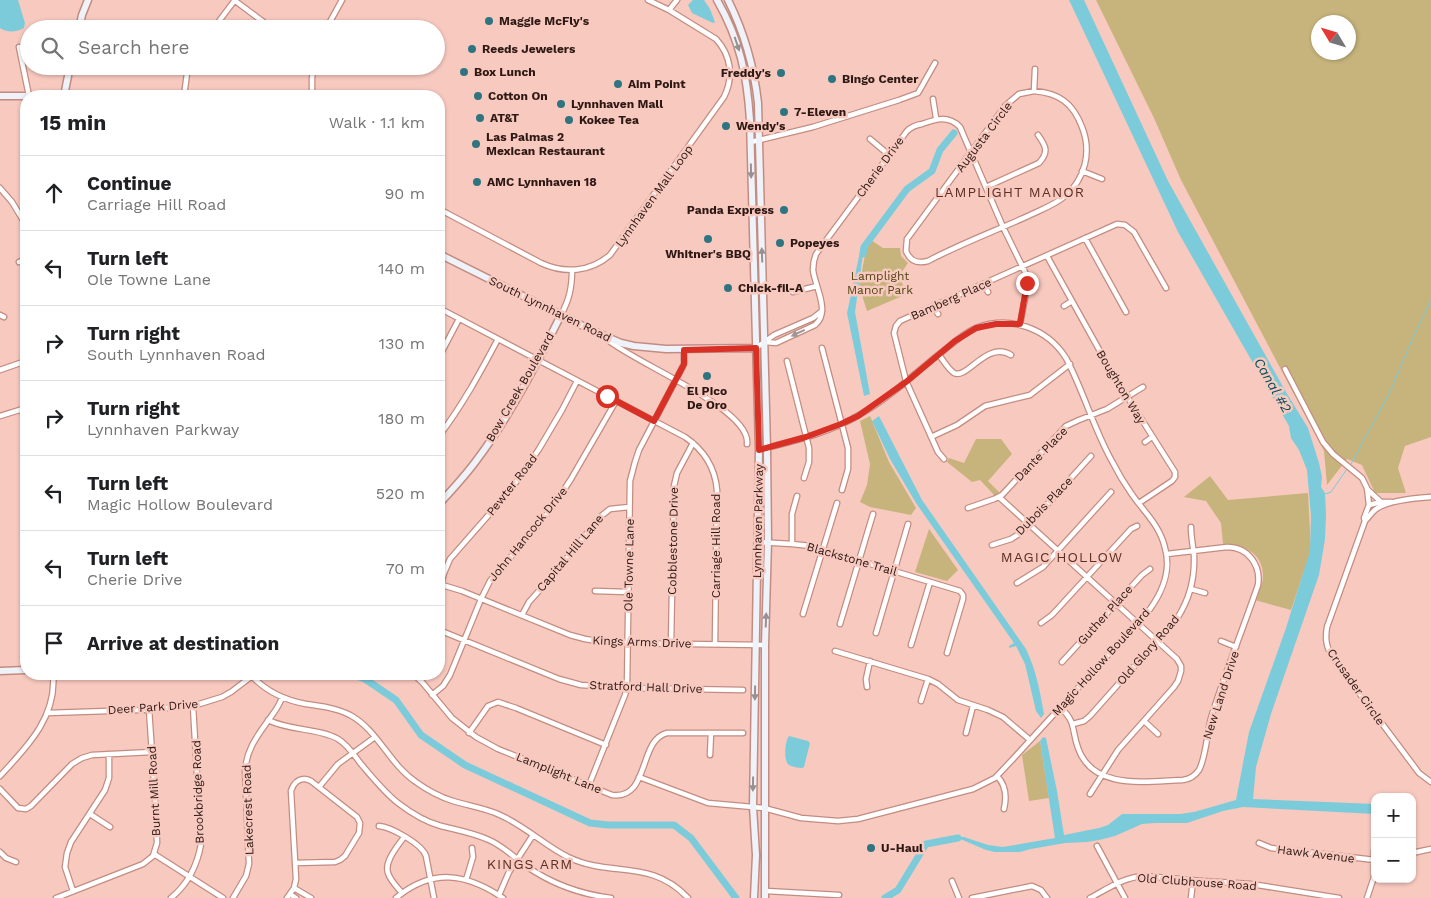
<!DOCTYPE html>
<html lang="en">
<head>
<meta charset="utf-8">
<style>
	:root { --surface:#fff; --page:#f2f2f2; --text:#202124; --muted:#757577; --line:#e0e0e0 }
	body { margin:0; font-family:"Work Sans",sans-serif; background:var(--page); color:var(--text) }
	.controls { position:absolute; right:15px; bottom:15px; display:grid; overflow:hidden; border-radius:10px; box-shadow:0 1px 4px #0004 }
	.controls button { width:45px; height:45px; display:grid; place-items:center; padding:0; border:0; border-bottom:1px solid var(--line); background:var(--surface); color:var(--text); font:25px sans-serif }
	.compass { position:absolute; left:1311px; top:15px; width:45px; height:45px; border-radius:50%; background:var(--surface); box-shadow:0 1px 4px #0004; rotate:308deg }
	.stop { position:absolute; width:15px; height:15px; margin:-11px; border:4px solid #d93025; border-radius:50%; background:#fff }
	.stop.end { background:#d93025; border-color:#fff; box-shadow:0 1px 5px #0008 }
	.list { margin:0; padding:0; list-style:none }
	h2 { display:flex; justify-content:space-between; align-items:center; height:65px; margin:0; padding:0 20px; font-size:21px }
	h2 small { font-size:16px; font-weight:400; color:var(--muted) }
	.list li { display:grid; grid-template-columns:32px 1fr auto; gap:15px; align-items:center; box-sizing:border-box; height:75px; padding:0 20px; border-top:1px solid var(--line) }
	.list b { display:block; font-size:19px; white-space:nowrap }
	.list p { margin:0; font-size:16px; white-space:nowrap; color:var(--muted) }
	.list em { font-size:16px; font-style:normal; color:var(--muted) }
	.icon { flex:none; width:28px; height:28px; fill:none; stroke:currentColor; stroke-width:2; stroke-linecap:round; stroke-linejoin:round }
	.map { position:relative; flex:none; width:1431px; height:898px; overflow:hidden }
	.search { position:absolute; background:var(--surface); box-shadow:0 1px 4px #0004; left:20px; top:20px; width:425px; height:55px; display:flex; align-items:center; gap:12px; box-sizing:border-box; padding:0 18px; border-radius:28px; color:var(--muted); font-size:19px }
	.panel { position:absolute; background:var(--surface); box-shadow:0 1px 4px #0004; left:20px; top:90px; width:425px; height:590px; border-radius:20px }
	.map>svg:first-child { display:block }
	.green { fill:#c7b47c; fill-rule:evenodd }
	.water { fill:#7ccbdb }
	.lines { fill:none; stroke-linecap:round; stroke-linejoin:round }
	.stream { stroke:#7ccbdb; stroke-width:1 }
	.river { stroke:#7ccbdb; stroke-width:7 }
	.street-casing { stroke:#c38c81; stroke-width:7 }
	.secondary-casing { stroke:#c38c81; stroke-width:9 }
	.street { stroke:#fff; stroke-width:4.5 }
	.secondary { stroke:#eff2f9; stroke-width:6 }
	.oneway { fill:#989092 }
	.oneway2 { fill:#a09795 }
	.route { stroke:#d93025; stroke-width:6 }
	.poi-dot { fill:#2e7481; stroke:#f8c9bf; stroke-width:2 }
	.labels { text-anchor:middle; stroke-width:5; stroke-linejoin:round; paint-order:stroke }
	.poi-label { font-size:12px; font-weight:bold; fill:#2d1814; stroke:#f8c9bf; text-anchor:start }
	.street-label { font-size:12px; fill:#2d1814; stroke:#f8c9bf }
	.park-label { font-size:12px; fill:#534516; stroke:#f8c9bf }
	.neighbourhood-label { font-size:14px; letter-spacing:1px; fill:#5d2f26; stroke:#f8c9bf }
	.water-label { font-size:14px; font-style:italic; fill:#06505b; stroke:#f8c9bf }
</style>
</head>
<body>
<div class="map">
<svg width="1431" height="898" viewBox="0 0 1431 898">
	<rect width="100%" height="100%" fill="#f8c9bf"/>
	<path class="green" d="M1096,0H1431V437L1405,446L1398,468L1406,493H1375L1362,465L1347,459L1327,485L1324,451L1181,180L1154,118ZM1318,22H1348V52H1318Z
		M871,240L883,248H900L901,256L908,263L899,276L907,294L867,311L859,286L866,250Z
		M870,416L889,462L916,508L911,515L870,507L860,502L867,485L870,464L860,421Z
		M976,439H1001L1012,454L988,481L999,492L995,496L980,480L972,482L947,462L949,458L964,463Z
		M1210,476L1228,500L1308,493L1311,550L1291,610L1255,600C1258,593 1263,584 1263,576C1263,552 1243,545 1223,544L1221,523L1206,501L1184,497Z
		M929,529L958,570L947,581L915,572Z
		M1040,741L1049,798L1029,801L1022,755Z"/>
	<path class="water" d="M0,0H18L25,23L24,28C17,32 7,33 0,28Z
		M693,0H704L710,9L715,22L713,23L692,13L688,5Z
		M1069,0H1084L1168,181L1286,392L1308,428L1319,463L1322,477L1321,487L1325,493L1326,515L1325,539L1319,575L1271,714L1256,767L1253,799L1375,804V814L1243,807L1223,811L1187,823H1155L1142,824L1115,836L1099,840L1087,842L1065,843L1031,849L1020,852H995L986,850L958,838L960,837H964L988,845L1003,847L1055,838L1040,741L1043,737L1046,738L1057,791L1064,835L1099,828L1108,825L1122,814H1180L1194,812L1236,800L1249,732L1286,628L1310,551L1311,516L1307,470L1299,450L1291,438L1289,426L1178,232Z
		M861,247H864L855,312L870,394L864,396L847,313Z
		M879,416L922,500L1026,649C1036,670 1040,691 1044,714L1041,718L1036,711L1025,664L1016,646L1009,648V646L1014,643L916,503L890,459L872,421Z
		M789,736L808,741L810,743L804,767L802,768C799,768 792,767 789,765C783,761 785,741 789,736Z"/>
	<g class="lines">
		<path class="stream" d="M1351,464L1390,392L1408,349L1431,300
			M1325,494L1331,492L1347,469"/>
		<path class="river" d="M863,254L864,247L907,189L932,171L940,150L954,133
			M351,674L365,679L396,700L421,735L465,765L590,823L608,825H674L691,838L736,898
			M885,898L898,890L926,844L958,838"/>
		<defs>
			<path id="street" d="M234,0L273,29
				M669,10L677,0
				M213,29L235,0
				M326,29L342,0
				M19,47L29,96
				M1034,91C1059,93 1073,103 1082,127C1092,152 1085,179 1065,196C1055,205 1040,210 1028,216C995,231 960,244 928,261C917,264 910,261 906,251L907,239L1005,106L1019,94Z
				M1034,91L1035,69
				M184,96L188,66
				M312,96V78L314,66
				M933,99L936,118
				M870,139L889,155
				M751,142L813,127L899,100L918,93L935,63
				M1082,171L1102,179
				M986,187L1039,163C1049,152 1046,146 1038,135
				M0,188L12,202L26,225
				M439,209L541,263C565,274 590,272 610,255L724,97C734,77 731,55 716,39L669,10L648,0
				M1085,238L1126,312
				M1047,256L1111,371L1175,472V477L1172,481L1139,503
				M19,262L26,259
				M984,284L988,292
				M793,292L817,286
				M933,306L938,314
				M1064,306L1072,301
				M439,308L685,437C704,450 715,467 717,490L715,644
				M0,315L4,317
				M561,315C569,300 572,288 572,270
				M604,337C629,361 752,408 747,444
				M765,342L776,343L815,325C831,312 815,287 813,270C813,265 814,259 816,254L907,131C911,127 916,125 922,124C936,119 948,115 960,127L1003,227L1025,272L1027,288L1020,324
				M756,348L774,335L813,318L822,311
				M822,348L848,448V469L842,490
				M939,355C943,360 948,369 954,373C967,380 987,340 1011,355
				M439,357L459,319
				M787,361L809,448V462L804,478
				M1285,369L1323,442L1333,454L1362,478L1367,488L1369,505
				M0,370L26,361
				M0,416L26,408
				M439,436C462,406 480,373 498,339
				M931,437L957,425L985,406L1030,395L1070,364
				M1145,442L1152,437
				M944,459L938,452L906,381L894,333L896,326L900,321L1117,224L1125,225L1134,232L1166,288
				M1367,489L1381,502
				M999,497L1177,659L1181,666V671L1178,681L1174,687L1118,750L1090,794
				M1392,502H1381L1369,505L1364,518L1365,521C1369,517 1371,513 1376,509C1389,500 1415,498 1431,497
				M968,508L994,499L1002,495L1066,426L1079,420L1107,409L1143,387
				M1365,521L1327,627C1325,639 1326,647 1333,658L1419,773L1431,782
				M757,542L792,544L811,546L960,591L963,595V599L947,653
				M792,544V514L797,496
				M992,545L1011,539L1022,532L1091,456
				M1017,583L1043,567L1111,492
				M439,584L462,591L570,635L585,639L610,643L765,645
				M441,584L444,573L450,559L500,502L520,477L539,449L562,410L577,381
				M1191,589L1205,593
				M595,591L628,592
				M803,614L837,503
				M522,615L529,602L555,573L600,517L610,509L629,507
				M1041,623L1052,615L1131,529L1137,526
				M840,624L873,514
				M439,630L559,679L581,685L627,688L743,690
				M876,633L908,524
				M1221,641L1236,647
				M671,644L674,486L677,473L693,443
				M911,645L930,582
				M835,651L928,679L938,684L958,700L988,710L1003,717L1030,740
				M1062,662L1142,575L1150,569
				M250,674C265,691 284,700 306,704C321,706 336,708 350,715C378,730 389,764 416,782C427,790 440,797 453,801C469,806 485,808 500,815C525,826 544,845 568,857C611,878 651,858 688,898
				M413,674L422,682L452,718L476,737L498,749L612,795C650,800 638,740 667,733H743
				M867,687L866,679L870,661
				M432,695L443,686L450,675L481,599L490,581L535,529L554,505L571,479L616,401
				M921,701L928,679
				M1060,707C1077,723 1071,729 1078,748C1093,791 1147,781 1183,780C1190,779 1195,776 1199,770C1206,757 1207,733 1211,718C1225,673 1243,629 1258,585C1261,565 1248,547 1227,547L1167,554
				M47,713L139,710L193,706L222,697L231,692L252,676
				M268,720C290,731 319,728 338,739C348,745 354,755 361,764C373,778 384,792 398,803C411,813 426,822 441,826C457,830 474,833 489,840C503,846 514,857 526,866C552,884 579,894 611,898
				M1144,721L1158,734
				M1073,724L1084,721L1090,716L1178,617C1190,598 1195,578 1194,555C1193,546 1191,537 1191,527
				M469,733L488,706L498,702L516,708L606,745
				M966,733L973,706
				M710,755L711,733
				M0,776C27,747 57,717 53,674
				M997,776C1006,785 1007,796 1004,809
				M639,777L708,803L764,808L801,818L838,821L858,819L973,789L995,778L1013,759L1150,609C1163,591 1171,569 1165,548C1160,525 1143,511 1131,493C1124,483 1118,473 1113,463C1094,430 1084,392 1066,358C1047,328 1010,315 976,328C962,334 950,346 938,355C913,375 888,399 859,415C831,432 797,440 766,448
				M589,785L625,695L627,688L630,481L635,462L639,450L682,368L684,364V350
				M319,787L338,764L375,737
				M0,789L18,808L26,809L31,806L72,764L82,758L92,755L152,752
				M90,814L110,827
				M379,826C391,827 422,844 426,856L434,898
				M1259,843L1271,848L1375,860
				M1097,846L1125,898
				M0,852L6,858L16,862
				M1412,853L1431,849
				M154,854L223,898
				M466,880L473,857L472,848
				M952,881L959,898
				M294,888L311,898
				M73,891L65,867L67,853L71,842L105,790L109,778V754
				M766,891L839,895
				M402,893C397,887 390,880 388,873C384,861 398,846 404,837
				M290,894L296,898
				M499,895L509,872L533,835
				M56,898L143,864L153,856L157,843L156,812L149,709
				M171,898C188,884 197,867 201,844L193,706
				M233,898L246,876L249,864L245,770C247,748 258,735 270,718C275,711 280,705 282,697
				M287,898L294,888L296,879L291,791C294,781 302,776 311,781L357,817L360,823L359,833L345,856L340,860L335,862L295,863
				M396,898C432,868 466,873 503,898
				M972,898L1032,886L1041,890L1047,898
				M1090,898C1107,889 1124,877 1144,876L1203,881L1251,884L1339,898
				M1191,898L1193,880
				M1367,898L1374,877V851"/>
			<path id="secondary" d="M717,0C740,40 747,75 750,120L759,450L753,807L756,855L754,898
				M728,0C744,32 754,67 758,103L767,448L768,542L765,645V898
				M79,29L82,15L88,0
				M0,96H26
				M64,96L70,66
				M439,254L589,329L621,343L634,346L666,349L756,348
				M439,504C452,490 465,476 476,461C510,416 536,365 561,315
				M0,671L26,670"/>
		</defs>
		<use href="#street" class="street-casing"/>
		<use href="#secondary" class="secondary-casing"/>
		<use href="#street" class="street"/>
		<use href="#secondary" class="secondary"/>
	</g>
	<defs><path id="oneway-solid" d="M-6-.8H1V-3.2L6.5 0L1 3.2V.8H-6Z" transform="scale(1.25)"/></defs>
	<g class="oneway">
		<use href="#oneway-solid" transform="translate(737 44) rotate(71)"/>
		<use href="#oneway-solid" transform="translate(751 171) rotate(89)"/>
		<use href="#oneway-solid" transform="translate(762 255) rotate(-92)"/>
		<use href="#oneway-solid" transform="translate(766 620) rotate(-88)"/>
		<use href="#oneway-solid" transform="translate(755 693) rotate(91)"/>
		<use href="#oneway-solid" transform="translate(753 784) rotate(91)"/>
	</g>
	<use class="oneway2" href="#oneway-solid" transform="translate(798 333) rotate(155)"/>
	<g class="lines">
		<path class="route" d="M607,396L654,421L682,368L684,364V350L756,348L759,450L806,437L841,424L858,416L906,382L955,341L976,328L996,324H1020L1027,283"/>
	</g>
	<g class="poi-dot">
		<circle cx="489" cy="21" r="5"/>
		<circle cx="472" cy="49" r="5"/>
		<circle cx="464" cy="72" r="5"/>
		<circle cx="781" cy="73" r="5"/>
		<circle cx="832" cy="79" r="5"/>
		<circle cx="618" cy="84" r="5"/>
		<circle cx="478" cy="96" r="5"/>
		<circle cx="561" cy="104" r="5"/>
		<circle cx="784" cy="112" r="5"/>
		<circle cx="480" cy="118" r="5"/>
		<circle cx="569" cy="120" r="5"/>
		<circle cx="726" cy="126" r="5"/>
		<circle cx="476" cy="144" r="5"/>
		<circle cx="477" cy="182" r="5"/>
		<circle cx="784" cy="210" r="5"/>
		<circle cx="708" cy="239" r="5"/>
		<circle cx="780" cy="243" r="5"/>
		<circle cx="728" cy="288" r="5"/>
		<circle cx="707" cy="376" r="5"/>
		<circle cx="871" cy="848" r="5"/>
	</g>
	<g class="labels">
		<g class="poi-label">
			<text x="499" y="25">Maggie McFly's</text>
			<text x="482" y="53">Reeds Jewelers</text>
			<text x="474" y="76">Box Lunch</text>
			<text x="771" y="77" text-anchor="end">Freddy's</text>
			<text x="842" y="83">Bingo Center</text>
			<text x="628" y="88">Aim Point</text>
			<text x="488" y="100">Cotton On</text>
			<text x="571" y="108">Lynnhaven Mall</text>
			<text x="794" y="116">7-Eleven</text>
			<text x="490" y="122">AT&amp;T</text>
			<text x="579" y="124">Kokee Tea</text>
			<text x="736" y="130">Wendy's</text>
			<text x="486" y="141">Las Palmas 2<tspan x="486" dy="14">Mexican Restaurant</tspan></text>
			<text x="487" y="186">AMC Lynnhaven 18</text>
			<text x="774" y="214" text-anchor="end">Panda Express</text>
			<text x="790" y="247">Popeyes</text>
			<text x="708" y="258" text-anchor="middle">Whitner's BBQ</text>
			<text x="738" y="292">Chick-fil-A</text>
			<text x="707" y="395" text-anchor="middle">El Pico<tspan x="707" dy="14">De Oro</tspan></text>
			<text x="881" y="852">U-Haul</text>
		</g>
		<g class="street-label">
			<text transform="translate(984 137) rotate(-53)" y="4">Augusta Circle</text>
			<text transform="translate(880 167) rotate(-54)" y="4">Cherie Drive</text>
			<text transform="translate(654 196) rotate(-54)" y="4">Lynnhaven Mall Loop</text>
			<text transform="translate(951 299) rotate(-24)" y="4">Bamberg Place</text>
			<text transform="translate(550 309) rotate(26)" y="4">South Lynnhaven Road</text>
			<text transform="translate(520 387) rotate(-60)" y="4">Bow Creek Boulevard</text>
			<text transform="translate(1121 387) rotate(59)" y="4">Boughton Way</text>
			<text transform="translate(1041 454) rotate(-46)" y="4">Dante Place</text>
			<text transform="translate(512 485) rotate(-52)" y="4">Pewter Road</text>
			<text transform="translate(1044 506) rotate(-46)" y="4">Dubois Place</text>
			<text transform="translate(758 521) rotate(-89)" y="4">Lynnhaven Parkway</text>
			<text transform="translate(528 534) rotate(-51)" y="4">John Hancock Drive</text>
			<text transform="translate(673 541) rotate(-89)" y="4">Cobblestone Drive</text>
			<text transform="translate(716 546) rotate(-90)" y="4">Carriage Hill Road</text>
			<text transform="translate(570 553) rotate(-50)" y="4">Capital Hill Lane</text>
			<text transform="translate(852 559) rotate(16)" y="4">Blackstone Trail</text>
			<text transform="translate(629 565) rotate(-89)" y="4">Ole Towne Lane</text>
			<text transform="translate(1105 615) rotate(-48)" y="4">Guther Place</text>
			<text transform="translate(642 642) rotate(2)" y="4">Kings Arms Drive</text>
			<text transform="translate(1148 650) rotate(-49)" y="4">Old Glory Road</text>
			<text transform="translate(1101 662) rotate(-48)" y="4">Magic Hollow Boulevard</text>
			<text transform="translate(646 687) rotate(2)" y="4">Stratford Hall Drive</text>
			<text transform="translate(1356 687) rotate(55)" y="4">Crusader Circle</text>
			<text transform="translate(1221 695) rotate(-72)" y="4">New Land Drive</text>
			<text transform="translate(153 707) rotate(-4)" y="4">Deer Park Drive</text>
			<text transform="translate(559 773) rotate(22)" y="4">Lamplight Lane</text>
			<text transform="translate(154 791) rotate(-93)" y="4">Burnt Mill Road</text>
			<text transform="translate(198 792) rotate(-92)" y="4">Brookbridge Road</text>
			<text transform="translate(248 810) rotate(-92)" y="4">Lakecrest Road</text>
			<text transform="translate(1316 854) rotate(7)" y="4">Hawk Avenue</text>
			<text transform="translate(1197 882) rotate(4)" y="4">Old Clubhouse Road</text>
		</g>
		<g class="park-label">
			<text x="880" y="280">Lamplight<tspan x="880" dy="14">Manor Park</tspan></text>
		</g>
		<g class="neighbourhood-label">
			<text x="1010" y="197">LAMPLIGHT MANOR</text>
			<text x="1062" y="562">MAGIC HOLLOW</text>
			<text x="530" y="869">KINGS ARM</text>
		</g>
		<g class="water-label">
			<text transform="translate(1273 385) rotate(60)" y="5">Canal #2</text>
		</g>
	</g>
</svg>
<div class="controls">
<button>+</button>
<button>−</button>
</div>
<svg class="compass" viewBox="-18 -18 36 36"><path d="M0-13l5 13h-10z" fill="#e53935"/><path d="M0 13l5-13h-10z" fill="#757577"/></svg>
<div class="stop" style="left:607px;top:396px"></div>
<div class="stop end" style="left:1027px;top:283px"></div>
<div class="search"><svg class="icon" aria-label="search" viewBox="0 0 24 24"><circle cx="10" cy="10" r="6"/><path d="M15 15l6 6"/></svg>Search here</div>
<section class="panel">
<h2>15 min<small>Walk · 1.1 km</small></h2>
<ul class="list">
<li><svg class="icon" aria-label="ahead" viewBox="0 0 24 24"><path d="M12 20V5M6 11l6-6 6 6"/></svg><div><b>Continue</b><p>Carriage Hill Road</p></div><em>90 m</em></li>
<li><svg class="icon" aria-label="left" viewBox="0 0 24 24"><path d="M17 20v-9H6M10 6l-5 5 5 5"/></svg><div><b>Turn left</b><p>Ole Towne Lane</p></div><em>140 m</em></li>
<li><svg class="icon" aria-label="right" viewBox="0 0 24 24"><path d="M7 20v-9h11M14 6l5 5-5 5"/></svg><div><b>Turn right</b><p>South Lynnhaven Road</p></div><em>130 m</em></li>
<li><svg class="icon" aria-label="right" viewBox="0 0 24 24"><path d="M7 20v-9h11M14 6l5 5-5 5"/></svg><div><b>Turn right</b><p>Lynnhaven Parkway</p></div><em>180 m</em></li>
<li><svg class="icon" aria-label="left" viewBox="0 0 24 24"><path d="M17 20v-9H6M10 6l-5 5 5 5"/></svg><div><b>Turn left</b><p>Magic Hollow Boulevard</p></div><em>520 m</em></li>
<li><svg class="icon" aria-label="left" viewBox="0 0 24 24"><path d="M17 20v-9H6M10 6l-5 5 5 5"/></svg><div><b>Turn left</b><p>Cherie Drive</p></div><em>70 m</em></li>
<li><svg class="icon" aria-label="arrive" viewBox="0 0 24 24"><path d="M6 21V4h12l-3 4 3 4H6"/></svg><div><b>Arrive at destination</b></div></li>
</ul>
</section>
</div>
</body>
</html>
